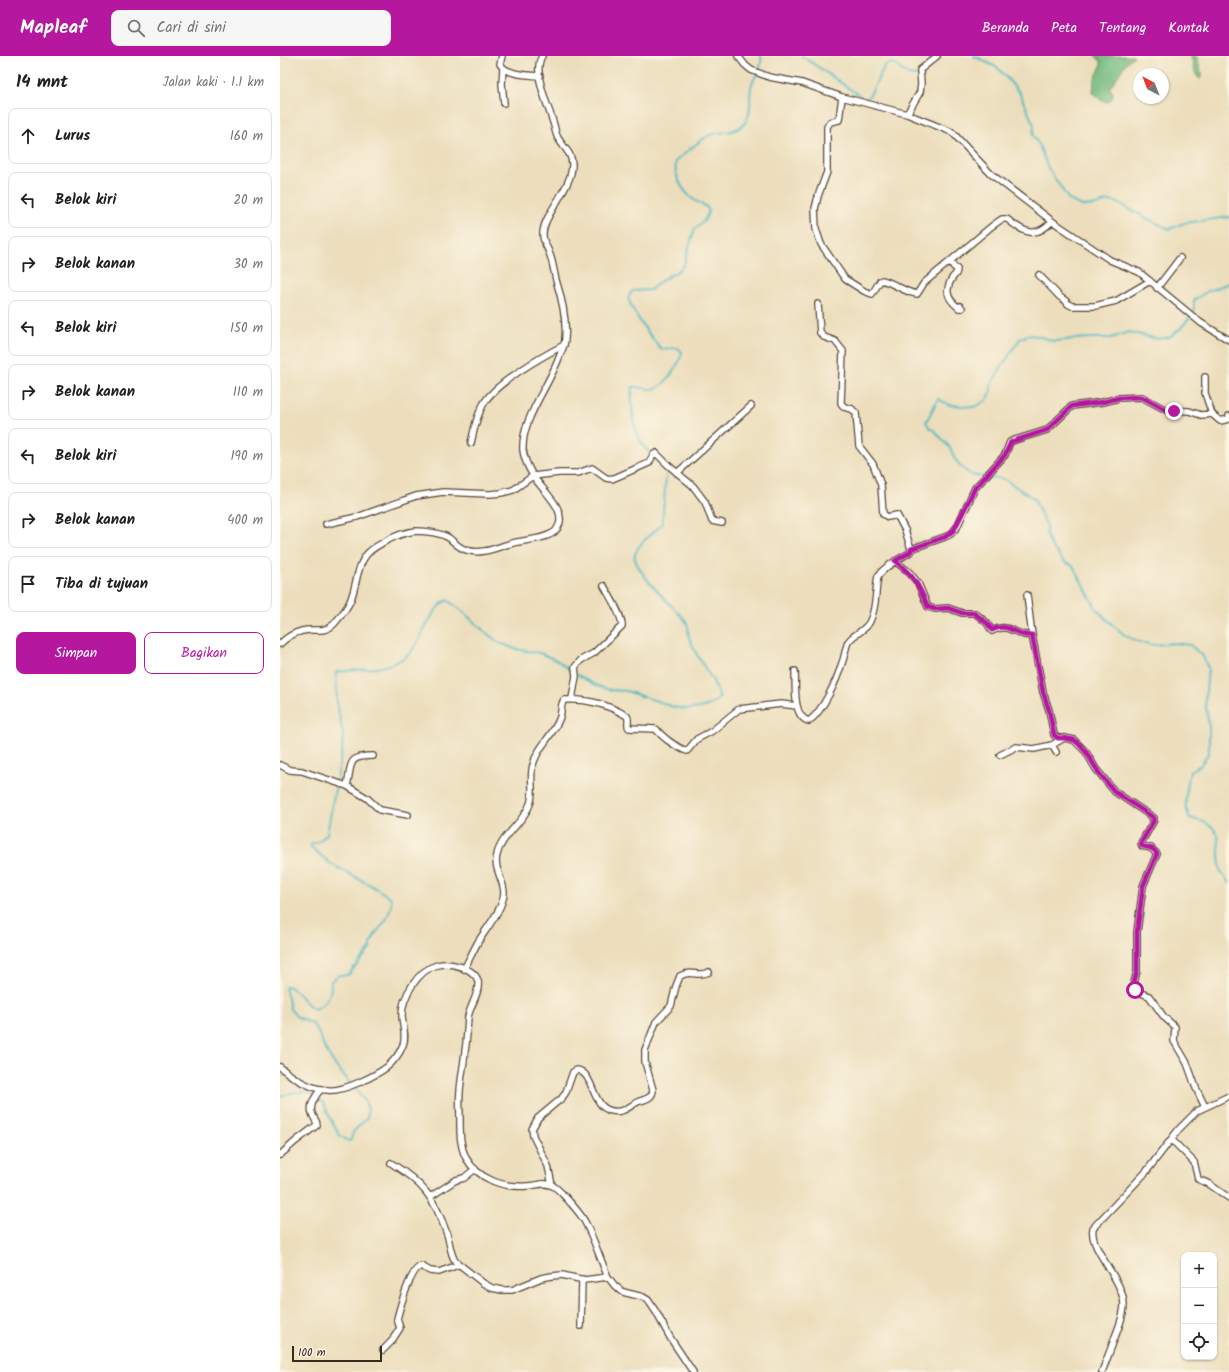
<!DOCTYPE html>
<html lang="id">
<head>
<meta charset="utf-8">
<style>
	:root { --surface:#fff; --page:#f6f6f6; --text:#202124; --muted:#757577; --line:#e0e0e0; --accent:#b5179e }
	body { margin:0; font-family:Kalam,sans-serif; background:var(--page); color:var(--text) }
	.controls { position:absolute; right:12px; bottom:12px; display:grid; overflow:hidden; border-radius:8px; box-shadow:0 1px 3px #0004 }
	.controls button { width:36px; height:36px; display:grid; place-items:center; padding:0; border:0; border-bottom:1px solid var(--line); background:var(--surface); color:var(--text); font:20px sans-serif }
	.compass { position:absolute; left:853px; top:12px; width:36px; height:36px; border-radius:50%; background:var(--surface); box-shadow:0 1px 3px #0004; rotate:318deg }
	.scale { position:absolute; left:12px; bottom:10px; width:90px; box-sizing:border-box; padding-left:4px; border:2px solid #3b2a1e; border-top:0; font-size:11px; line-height:14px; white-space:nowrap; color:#3b2a1e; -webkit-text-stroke:3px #fcf5e5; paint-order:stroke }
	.stop { position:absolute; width:12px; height:12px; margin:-9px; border:3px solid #b5179e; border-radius:50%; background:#fff }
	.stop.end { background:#b5179e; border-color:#fff; box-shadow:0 1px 4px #0008 }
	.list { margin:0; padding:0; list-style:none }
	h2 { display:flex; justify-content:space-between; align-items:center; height:52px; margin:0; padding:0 16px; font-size:17px }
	h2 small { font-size:13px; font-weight:400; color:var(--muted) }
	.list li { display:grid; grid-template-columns:26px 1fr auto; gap:12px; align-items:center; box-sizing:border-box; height:56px; margin:0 8px 8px; padding:0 8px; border:1px solid var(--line); border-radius:8px }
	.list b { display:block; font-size:15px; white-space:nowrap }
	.list em { font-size:13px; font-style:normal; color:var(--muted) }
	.actions { display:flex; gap:8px; padding:12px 16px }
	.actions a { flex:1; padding:9px 0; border:1px solid var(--accent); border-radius:8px; text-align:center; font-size:14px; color:var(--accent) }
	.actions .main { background:var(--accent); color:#fff }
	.icon { flex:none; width:22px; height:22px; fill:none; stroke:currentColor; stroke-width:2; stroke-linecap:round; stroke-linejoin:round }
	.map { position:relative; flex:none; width:949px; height:1316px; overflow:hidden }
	header { display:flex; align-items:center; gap:24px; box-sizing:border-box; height:56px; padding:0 20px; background:var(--accent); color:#fff }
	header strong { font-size:19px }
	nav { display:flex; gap:22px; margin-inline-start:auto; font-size:14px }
	.search { width:280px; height:36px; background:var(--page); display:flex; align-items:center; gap:10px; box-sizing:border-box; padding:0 14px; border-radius:8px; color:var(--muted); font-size:15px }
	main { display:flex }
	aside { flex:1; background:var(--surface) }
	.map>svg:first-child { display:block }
	.forest { fill:#75bb80; stroke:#58724f }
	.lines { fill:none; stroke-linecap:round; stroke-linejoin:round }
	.stream { stroke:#49b7c2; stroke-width:2 }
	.street-casing { stroke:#564536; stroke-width:8 }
	.street { stroke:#fff; stroke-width:5.5 }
	.route { stroke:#b5179e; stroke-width:5 }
</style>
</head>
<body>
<header>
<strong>Mapleaf</strong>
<div class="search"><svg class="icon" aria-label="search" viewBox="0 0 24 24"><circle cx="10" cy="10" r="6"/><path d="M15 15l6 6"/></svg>Cari di sini</div>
<nav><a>Beranda</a><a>Peta</a><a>Tentang</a><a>Kontak</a></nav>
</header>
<main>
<aside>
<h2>14 mnt<small>Jalan kaki · 1.1 km</small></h2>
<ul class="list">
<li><svg class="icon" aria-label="ahead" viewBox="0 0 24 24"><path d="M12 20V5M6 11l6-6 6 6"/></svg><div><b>Lurus</b></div><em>160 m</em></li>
<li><svg class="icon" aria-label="left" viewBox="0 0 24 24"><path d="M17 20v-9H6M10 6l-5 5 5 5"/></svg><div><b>Belok kiri</b></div><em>20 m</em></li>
<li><svg class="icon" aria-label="right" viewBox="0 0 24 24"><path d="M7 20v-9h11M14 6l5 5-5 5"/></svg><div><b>Belok kanan</b></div><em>30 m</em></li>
<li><svg class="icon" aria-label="left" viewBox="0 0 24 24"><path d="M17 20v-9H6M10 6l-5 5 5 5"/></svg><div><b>Belok kiri</b></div><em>150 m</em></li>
<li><svg class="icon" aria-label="right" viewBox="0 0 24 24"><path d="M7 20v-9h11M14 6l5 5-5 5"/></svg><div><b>Belok kanan</b></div><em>110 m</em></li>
<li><svg class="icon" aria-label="left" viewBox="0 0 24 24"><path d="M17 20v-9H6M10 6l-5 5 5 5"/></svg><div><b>Belok kiri</b></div><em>190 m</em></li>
<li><svg class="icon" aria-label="right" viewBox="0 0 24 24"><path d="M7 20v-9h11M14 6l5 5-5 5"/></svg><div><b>Belok kanan</b></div><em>400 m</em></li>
<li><svg class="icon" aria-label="arrive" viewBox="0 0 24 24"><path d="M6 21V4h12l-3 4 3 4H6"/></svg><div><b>Tiba di tujuan</b></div></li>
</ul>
<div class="actions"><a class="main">Simpan</a><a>Bagikan</a></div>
</aside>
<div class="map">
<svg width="949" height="1316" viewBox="0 0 949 1316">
	<rect width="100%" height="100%" fill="#fcf5e5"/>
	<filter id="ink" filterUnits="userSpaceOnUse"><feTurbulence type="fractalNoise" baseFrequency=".025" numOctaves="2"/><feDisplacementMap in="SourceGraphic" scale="8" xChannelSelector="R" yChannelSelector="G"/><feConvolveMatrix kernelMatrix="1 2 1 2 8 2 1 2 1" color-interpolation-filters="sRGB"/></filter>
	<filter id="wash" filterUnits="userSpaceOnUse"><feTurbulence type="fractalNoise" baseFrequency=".012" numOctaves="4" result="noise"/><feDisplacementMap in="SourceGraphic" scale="16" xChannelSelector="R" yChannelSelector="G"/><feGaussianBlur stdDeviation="0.9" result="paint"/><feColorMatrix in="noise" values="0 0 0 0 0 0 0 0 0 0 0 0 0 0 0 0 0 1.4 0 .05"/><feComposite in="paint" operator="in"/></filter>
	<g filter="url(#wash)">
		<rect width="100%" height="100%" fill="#ecdebc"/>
		<path class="forest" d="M815,0H854L846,7L830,32L833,37L832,43L828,46L822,45L813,36L814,25L821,10V5Z
			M910,0H916C920,6 918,13 923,18L920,23C912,17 915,8 910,0Z"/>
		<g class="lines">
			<path class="stream" d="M522,0L586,44L591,37L605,9L613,7L628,19L639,20
				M694,0L718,12L739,36L754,69L753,79L759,89L768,112L789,144L802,150L816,149L828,145L836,146L876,167L890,173L904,167L949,161
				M642,17L655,5
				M949,227L928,235L914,244V256L901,272L890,281L878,283L849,276L831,282H808L773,285L758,280L748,279L740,283L735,290L711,328V336L707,344L695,351L670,349L658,343L646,366L650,372L655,375L671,393L674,402L682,412L691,419L724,423L747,438L754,443L763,463L767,469L766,476L768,484L772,491L784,506L793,510L817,554L836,572L846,580L859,586L874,589L895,587L910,589L922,599L928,612L925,646L929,671V696L921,709L910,715C908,732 901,747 910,762L925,766L933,772L938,779L940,814L949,827
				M378,403C374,400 370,397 366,393C353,378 351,353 352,334L353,331C360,330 367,334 374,333C385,331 401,306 402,296L398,292L381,293C368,277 355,261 348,242L352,235L370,234L385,222L398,215L404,209L414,174L424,165L429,155C427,148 419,148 414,144C403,136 393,119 396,105C406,96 416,87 428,80C439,74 455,79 465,67C472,57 469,43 471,31C474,20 483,12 481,0
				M298,619C308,625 320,633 332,634C337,635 343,634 347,635C359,640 369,642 380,646C385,647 389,650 394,651C410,655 430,653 440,641L433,625L417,599L409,582L408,570L406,565C393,550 360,521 355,503C354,500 355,497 357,494C364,481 374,478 382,467L387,412L384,409
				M0,1040C13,1036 29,1032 40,1043C45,1047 47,1056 50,1062C53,1069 57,1073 59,1079L68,1085L71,1084L73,1076L87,1062L88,1053L85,1045L55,1009L44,991L39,978L33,968L17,961L10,953L8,942L5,932L6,930C19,932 23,949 35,953C48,947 52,938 51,925L59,919H68L91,892V887L96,877L106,864L111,851V842L94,831L51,808L31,791V788L38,786L47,778L62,695L63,678L57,647L56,616C80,613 108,615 128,599C136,591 141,580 146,570C152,560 156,550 167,544L181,554L205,576L218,586L235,593L260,597L278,605L294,617"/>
		</g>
	</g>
	<g filter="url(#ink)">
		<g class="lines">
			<defs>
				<path id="street" d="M222,0L220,8C226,19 249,19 260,20
					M458,0L465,9L471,14L489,21L522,27L562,41L627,58L672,76L711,118L772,165L830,204L859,216L921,267L949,284
					M223,12L222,28L224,47
					M562,41L559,64L550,66L547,71V116L538,140L535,153L536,173L541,188L565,223L584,235L592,238L600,225L602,224C614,227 626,237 637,238L644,227L712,170L722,163H727C744,177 756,183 772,165
					M627,58L640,36L641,28L640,14L657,0
					M670,205L674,211L677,213C677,217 676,218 673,221C664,234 667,243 679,252L680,250L682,252
					M759,219L780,241L786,245L788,248L792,250H815L836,245L870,225
					M877,232L900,202
					M538,248L540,277L544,281L555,285L563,295L561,347L564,351L572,353L576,357L579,390L593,408L601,429L603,458L608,461L617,459L625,474L631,493
					M925,321V337L932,358
					M191,387C194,374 196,361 203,349C213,328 263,300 284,289
					M397,417L471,350
					M46,468L77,461L136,440L163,436L210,438L221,437L233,434L253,420L279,417H298L312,412L326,422L332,423L369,407L373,399L376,397L388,409L413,430L425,446L432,465L442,467
					M615,505L629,516L638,527L648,551L655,553L668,552L682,557H695L707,567L712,575C731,565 736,582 752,579L763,636L769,654L774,679L778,682H785L794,684L806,696L816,713L835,736L874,762V764L861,787L862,790L871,792L877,798L863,830L857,876V915L853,931L854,933L861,937L869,940L884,961L895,971L894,985L907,1007L916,1032L925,1051
					M747,539L752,579
					M0,588C6,582 13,577 22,575C34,572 44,578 54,568C60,561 68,552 71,543C77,528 77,507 89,496C93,492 99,489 104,486C113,481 125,476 136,475C146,475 161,477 169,482C175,487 179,492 187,494C192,496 199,496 204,495C214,494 223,489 233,487C244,484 271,483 277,473C290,454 260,433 252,418C248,411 244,403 243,394C241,363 270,329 280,299C282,294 285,288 285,283C287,263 282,243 276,224C274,216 273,207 270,199C268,192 263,186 263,179C262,159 293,132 292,108C292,97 283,91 278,82C275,77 275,71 273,66C268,49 252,16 262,0
					M515,615C516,628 512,662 529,665C543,655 557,624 562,607C565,600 565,593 568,586C574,577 585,576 590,565C597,551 595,535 598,520C606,509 618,504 629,497L631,495V493L665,481L671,478L677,471L695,432L725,399L730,386L735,384L767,374L792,350L823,346L839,342L862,341L886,354L909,355L921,359L932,358L940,365L949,363V360
					M292,643L296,620L295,611L301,604L314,597L342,570C343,561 329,539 324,530
					M772,689L776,696
					M720,699L736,691L754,693L772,689L784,682
					M0,709L10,714L22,715L67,730L87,742L100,754L128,759
					M67,730C72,707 67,700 93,700
					M184,913C189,904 193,895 198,886C206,873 223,853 224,837C224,824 213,812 217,799C221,779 243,768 250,748C255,735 249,721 253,709C257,691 274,679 280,661C282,655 280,649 284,644C306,642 329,649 347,660C350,664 346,669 349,672L376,673C382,681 397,692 407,695L417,683L432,675L459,653L501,648L517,650
					M0,1011C13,1022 31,1033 48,1034C63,1036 95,1020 107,1011C114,1005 120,997 123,989C127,980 122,969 122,959C122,941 138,914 157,909C169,906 194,911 198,925C200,937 190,950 188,961C187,972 187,984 185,995C184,1008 181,1021 180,1035C179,1045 180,1055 180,1065C180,1078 180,1090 186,1102C198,1123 223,1132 247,1130C256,1130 264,1125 273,1130C279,1133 283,1139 288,1144C294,1151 302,1159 306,1168C315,1185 320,1203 328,1221L335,1230L343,1236L363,1241L368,1244L376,1256L391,1283L413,1316
					M892,1084L914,1106L918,1123L929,1128L949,1142
					M0,1099L16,1085L37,1069C37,1064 33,1062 32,1057C29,1049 36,1039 41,1033
					M111,1107C144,1128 154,1141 167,1178C170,1187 170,1197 175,1205L203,1227L212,1232L222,1234H232L261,1222L272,1220L282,1219L304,1224L328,1221
					M272,1129L268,1110L253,1080L252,1073L258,1062L282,1042L286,1036L293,1016L297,1014C317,1017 309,1060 341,1055C348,1053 354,1047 360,1045C367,1043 373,1041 373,1034L365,1006V994L376,966L391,950L396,930L400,920C413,913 417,922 429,916
					M150,1141L176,1124L184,1122L195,1113
					M301,1270L302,1223
					M103,1294L111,1286L120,1272L117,1263L118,1259C121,1248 131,1213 141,1210L150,1215L159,1216L178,1209
					M822,1316C826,1305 830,1295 834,1284C838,1272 844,1261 844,1248C842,1221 809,1194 813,1172L866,1116L899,1073L917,1055L949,1040"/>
			</defs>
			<use href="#street" class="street-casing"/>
			<use href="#street" class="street"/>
		</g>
	</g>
	<g class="lines" filter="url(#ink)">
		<path class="route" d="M855,934L853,930L857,915V876L863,830L877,798C874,791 868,792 862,790L861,787L874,764V762L835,736L819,717L806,696L799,688L794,684L784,682H778L774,679L769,654L763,636L752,579C736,582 731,565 712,574L707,567L694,557H682L668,552L655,553L648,551C638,528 635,521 615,505L629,497L631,495V493L665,481L674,474L695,432L725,399L731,386L767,374L792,350L823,346L839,342L860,341L866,343L886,354L894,355"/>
	</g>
</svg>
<div class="controls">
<button>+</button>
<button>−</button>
<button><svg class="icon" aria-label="locate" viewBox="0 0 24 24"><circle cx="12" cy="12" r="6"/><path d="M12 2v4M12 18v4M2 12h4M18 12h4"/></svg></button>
</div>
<svg class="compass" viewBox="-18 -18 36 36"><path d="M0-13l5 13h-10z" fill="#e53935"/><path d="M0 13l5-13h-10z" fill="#757577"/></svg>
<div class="scale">100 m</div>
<div class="stop" style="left:855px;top:934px"></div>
<div class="stop end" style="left:894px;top:355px"></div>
</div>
</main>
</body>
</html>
